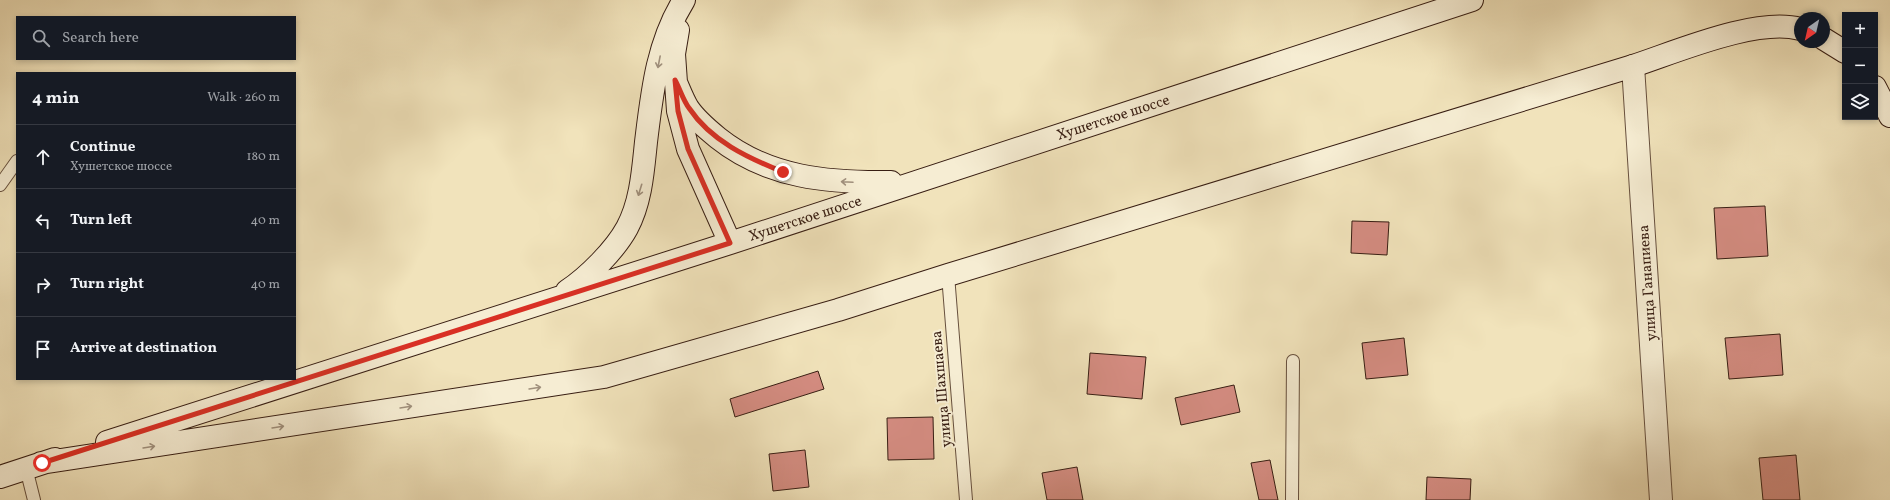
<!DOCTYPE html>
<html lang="en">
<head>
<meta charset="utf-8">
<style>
	:root { --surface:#171b24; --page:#242831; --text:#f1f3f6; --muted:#9ea1a6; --line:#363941 }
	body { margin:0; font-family:Vollkorn,serif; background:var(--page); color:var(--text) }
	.controls { position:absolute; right:12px; top:12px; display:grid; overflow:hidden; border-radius:0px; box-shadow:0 2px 6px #0003 }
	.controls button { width:36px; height:36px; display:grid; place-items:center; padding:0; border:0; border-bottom:1px solid var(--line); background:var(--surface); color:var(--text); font:20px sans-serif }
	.compass { position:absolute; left:1794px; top:12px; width:36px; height:36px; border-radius:50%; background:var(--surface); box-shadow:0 2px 6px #0003; rotate:214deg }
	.stop { position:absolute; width:12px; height:12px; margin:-9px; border:3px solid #d93025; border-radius:50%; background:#fff }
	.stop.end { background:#d93025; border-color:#fff; box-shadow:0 1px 4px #0008 }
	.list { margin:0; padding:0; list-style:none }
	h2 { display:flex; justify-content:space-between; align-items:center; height:52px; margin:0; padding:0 16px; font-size:17px }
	h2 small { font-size:13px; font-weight:400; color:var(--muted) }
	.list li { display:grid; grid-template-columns:26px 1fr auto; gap:12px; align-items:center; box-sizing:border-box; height:64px; padding:0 16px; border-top:1px solid var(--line) }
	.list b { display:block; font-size:15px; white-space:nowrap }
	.list p { margin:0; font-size:13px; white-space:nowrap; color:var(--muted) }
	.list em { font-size:13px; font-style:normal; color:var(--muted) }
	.icon { flex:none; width:22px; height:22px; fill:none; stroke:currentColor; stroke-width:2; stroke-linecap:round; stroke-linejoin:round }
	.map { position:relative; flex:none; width:1890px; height:500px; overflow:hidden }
	.search { position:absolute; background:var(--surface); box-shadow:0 2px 6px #0003; left:16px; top:16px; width:280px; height:44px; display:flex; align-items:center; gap:10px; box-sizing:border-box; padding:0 14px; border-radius:0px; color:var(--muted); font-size:15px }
	.panel { position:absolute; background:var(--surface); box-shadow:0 2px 6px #0003; left:16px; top:72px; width:280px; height:308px; border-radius:0px }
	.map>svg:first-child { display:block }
	.building { fill:#d48c81; stroke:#381e13 }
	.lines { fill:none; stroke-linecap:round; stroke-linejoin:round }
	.service-casing { stroke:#664f3d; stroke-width:14 }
	.minor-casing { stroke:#664f3d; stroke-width:24 }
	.secondary-casing { stroke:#381e13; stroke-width:24 }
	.service { stroke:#f6edd3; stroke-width:12 }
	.minor { stroke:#f6edd3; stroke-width:22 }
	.secondary { stroke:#f6edd3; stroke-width:22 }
	.oneway { stroke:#a0907d }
	.route { stroke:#d93025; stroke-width:5 }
	.labels { text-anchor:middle; stroke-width:4; stroke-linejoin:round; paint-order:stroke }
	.street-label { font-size:15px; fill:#381e13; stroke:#f6edd3 }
</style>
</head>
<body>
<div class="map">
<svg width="1890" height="500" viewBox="0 0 1890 500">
	<rect width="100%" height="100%" fill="#f1e3bb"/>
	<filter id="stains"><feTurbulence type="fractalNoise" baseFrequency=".005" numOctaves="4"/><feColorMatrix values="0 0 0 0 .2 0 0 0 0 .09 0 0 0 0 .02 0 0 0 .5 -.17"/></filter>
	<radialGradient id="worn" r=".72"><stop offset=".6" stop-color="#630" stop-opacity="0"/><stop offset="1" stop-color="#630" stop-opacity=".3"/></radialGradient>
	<path class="building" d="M1765,206L1768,256L1717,259L1714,208Z
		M1352,221L1389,222L1387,255L1351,253Z
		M1780,334L1783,375L1729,379L1725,338Z
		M1404,338L1408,375L1366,379L1362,343Z
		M1090,353L1146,357L1142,399L1087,394Z
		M818,371L824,389L735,417L730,399Z
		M1234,385L1240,412L1181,425L1175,398Z
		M933,417L934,459L888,460L887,418Z
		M805,450L809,487L773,491L769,454Z
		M1796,455L1800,500H1763L1759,458Z
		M1270,460L1278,500H1259L1251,463Z
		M1077,467L1083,500H1047L1042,473Z
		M1427,477L1471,479L1470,500H1426Z"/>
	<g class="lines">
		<defs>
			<path id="service" d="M0,185L17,161
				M948,275L966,500
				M26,468L34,500
				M1292,500L1293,361"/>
			<path id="minor" d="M1633,66L1661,500"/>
			<path id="secondary" d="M678,30L674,54L678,111L688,149L730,243
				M1824,39L1845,52
				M675,80C679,89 683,100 688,108C696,120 707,129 718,138C768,178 829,183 891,182
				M1875,87L1890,116
				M567,291C588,277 615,250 627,228C641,202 643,171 646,142C652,93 657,43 684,0
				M107,442L730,243L1472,0
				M41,463L604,377L838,310L948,275L1633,66C1676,52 1757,17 1800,29
				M0,477L55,459"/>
		</defs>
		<use href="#service" class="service-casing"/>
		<use href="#minor" class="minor-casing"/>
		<use href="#secondary" class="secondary-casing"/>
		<use href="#service" class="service"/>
		<use href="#minor" class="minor"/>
		<use href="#secondary" class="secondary"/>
	</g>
	<defs><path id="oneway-shaft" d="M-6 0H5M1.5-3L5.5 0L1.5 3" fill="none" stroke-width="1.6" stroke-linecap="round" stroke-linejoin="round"/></defs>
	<g class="oneway">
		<use href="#oneway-shaft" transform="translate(659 62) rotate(101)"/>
		<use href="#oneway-shaft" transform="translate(847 182) rotate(-177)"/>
		<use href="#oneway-shaft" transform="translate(640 190) rotate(107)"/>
		<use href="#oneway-shaft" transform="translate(535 388) rotate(-9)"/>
		<use href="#oneway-shaft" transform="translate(406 407) rotate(-9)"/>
		<use href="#oneway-shaft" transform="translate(278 427) rotate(-9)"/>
		<use href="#oneway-shaft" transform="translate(149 447) rotate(-9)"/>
	</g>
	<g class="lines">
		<path class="route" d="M42,463L730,243L688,149L678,111L675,80C680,89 683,100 689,108C711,141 748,158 783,172"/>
	</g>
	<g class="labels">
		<g class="street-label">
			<text transform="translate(1113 117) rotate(-18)" y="5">Хушетское шоссе</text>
			<text transform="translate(805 218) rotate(-18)" y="5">Хушетское шоссе</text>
			<text transform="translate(1647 283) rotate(-94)" y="5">улица Ганапиева</text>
			<text transform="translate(941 389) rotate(-95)" y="5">улица Шахшаева</text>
		</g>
	</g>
	<rect width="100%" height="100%" filter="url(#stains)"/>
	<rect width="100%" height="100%" fill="url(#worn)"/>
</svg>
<div class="controls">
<button>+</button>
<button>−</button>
<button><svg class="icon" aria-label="layers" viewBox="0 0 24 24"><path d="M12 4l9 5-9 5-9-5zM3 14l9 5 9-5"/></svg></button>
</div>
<svg class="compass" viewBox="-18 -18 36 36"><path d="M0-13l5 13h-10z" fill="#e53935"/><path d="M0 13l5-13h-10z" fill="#9ea1a6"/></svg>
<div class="stop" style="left:42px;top:463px"></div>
<div class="stop end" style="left:783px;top:172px"></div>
<div class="search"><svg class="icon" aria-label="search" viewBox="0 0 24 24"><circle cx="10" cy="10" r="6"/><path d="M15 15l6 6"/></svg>Search here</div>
<section class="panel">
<h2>4 min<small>Walk · 260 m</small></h2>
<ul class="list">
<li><svg class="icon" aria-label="ahead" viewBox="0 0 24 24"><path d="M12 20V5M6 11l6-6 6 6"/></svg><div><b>Continue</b><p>Хушетское шоссе</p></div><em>180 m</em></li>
<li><svg class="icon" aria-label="left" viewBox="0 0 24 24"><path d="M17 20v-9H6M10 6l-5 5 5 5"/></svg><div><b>Turn left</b></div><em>40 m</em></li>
<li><svg class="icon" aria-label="right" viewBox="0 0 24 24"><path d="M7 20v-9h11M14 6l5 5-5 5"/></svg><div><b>Turn right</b></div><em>40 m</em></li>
<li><svg class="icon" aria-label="arrive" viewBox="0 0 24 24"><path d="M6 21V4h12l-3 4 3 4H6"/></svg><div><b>Arrive at destination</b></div></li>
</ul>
</section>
</div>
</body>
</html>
